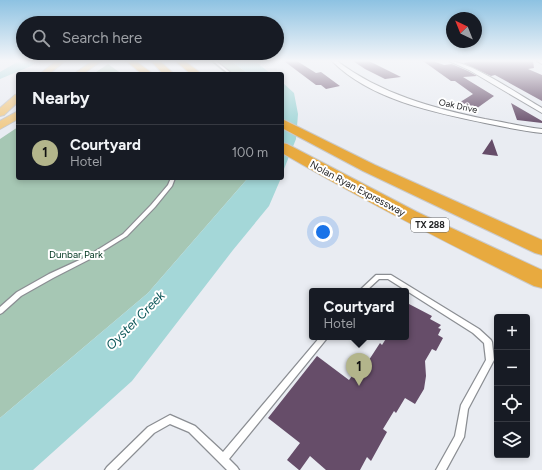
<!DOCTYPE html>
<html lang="en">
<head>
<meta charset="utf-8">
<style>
	:root { --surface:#171b24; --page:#20242c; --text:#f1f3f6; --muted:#9ea1a6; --line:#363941; --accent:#b3b58b }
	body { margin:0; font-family:Figtree,sans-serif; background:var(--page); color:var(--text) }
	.controls { position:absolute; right:12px; bottom:12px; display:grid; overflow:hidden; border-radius:4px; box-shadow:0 2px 6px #0003 }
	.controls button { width:36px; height:36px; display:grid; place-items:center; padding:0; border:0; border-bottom:1px solid var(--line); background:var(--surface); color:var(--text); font:20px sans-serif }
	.compass { position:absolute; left:446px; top:12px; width:36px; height:36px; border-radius:50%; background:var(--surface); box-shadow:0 2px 6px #0003; rotate:317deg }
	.you { position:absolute; left:323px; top:232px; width:14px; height:14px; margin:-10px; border:3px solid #fff; border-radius:50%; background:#1a73e8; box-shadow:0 0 0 6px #1a73e833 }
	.badge { display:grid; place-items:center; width:26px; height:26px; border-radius:50%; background:var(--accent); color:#111; font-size:13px; font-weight:700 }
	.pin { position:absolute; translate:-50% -33px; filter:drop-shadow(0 1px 2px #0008) }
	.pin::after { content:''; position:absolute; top:21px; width:14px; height:12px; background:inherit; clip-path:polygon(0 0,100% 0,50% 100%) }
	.popup { position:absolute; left:309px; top:288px; width:100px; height:52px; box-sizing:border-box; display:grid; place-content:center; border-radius:4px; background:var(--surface); filter:drop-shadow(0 1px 3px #0005); font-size:13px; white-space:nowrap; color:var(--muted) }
	.popup b { font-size:15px; color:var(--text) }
	.popup::after { content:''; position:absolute; left:50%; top:100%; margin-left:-8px; border:8px solid transparent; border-top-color:var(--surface) }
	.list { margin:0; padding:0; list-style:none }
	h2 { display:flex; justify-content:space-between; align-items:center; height:52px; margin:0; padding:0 16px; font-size:17px }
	h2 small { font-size:13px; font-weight:400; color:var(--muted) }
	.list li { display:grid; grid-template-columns:26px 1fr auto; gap:12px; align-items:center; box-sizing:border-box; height:56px; padding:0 16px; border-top:1px solid var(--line) }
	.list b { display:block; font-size:15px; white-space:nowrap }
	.list p { margin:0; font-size:13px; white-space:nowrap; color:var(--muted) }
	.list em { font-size:13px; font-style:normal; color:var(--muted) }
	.icon { flex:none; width:22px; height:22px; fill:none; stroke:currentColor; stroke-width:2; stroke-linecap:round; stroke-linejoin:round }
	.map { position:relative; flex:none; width:542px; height:470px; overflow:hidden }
	.search { position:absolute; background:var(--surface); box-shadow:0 2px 6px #0003; left:16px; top:16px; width:268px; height:44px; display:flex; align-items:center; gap:10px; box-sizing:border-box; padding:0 14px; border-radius:22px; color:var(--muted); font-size:15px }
	.panel { position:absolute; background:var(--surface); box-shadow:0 2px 6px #0003; left:16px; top:72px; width:268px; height:108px; border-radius:4px }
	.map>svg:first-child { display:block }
	.green { fill:#a6c7b4 }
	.water { fill:#a4d7d8 }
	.building { fill:#664d69 }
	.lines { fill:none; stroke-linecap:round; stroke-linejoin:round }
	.service-casing { stroke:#8b8e93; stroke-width:2.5 }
	.minor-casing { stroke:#8b8e93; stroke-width:2 }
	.tertiary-casing { stroke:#8b8e93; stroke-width:2 }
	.primary-casing { stroke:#cacacb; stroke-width:2 }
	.motorway-casing { stroke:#cacacb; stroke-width:2 }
	.service { fill:#fff; fill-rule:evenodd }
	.minor { fill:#fff; fill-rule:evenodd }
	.tertiary { fill:#fff; fill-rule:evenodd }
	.primary { fill:#f1cc8c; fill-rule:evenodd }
	.motorway { fill:#e8aa3f; fill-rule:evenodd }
	.labels { text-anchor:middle; stroke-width:4; stroke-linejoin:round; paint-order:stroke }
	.far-street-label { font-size:9px; fill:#222325; stroke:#fff }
	.shield { fill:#fff; stroke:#646566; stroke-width:1 }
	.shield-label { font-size:9px; font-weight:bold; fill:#222325 }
	.street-label { font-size:10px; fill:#222325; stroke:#fff }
	.park-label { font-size:10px; fill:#003620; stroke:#fff }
	.near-water-label { font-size:13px; font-style:italic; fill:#0e5759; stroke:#fff }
</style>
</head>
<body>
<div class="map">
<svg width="542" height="470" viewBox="0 0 542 470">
	<rect width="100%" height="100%" fill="#e9ecf2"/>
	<path class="green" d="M210,61H231L249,74H226Z
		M108,64L122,74H93Z
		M18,127V178H248L148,293L0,418V139Z"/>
	<path class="water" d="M19,61H38L31,66L0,79V72Z
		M231,61H255L271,74H249Z
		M282,82L294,93L298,114L296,139L282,174Z
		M248,178H281L269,206L233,250L132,381L33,470H0V418L148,293Z"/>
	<path class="building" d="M284,61H297L316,73L321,72L340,86L326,89L321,85H316Z
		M353,61H369L401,77L385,79L365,69Z
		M423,61H433L444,65L452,64L468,71L477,76L463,77L494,96L473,111L454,106L473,94L455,81H451Z
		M474,61H533L534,68L528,69L542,75V101L495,75L491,76L463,63Z
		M511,103L542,121V123L517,120Z
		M492,139L498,156L482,154Z
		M409,304L432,316L430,319L441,325L438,328L441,329L438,335L443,338L436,351L432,349L425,361L426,376L424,389L415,404L405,398L396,413L394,411L383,429L387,432L371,461L367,457L360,470H326L310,456L300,470H299L287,460L300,443L268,418L317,356L349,380L364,360L367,363L380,343L382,345L387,337H406V309Z"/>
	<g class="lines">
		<defs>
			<path id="service" d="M213,61H216L232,74H229Z
				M171,178H175L172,186L155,207L127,236L90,259L53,278L21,296L2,313L0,314V307L17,292L49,274L86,257L123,234L151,205L168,185Z
				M376,275H391L479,329L491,340L492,342L494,360L468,409L464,437L446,470H436L455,436L461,405L486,360L484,343L473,333L388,279H379L366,291H359Z
				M320,337H328L229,459L237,467L239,470H227L189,432L170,424L154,433L117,470H105L107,467L148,427L170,415L195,426L223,452Z"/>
			<path id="minor" d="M332,61H337C381,94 432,108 485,119C504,122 523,127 542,129V133C523,131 504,127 485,123C433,112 371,100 332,61Z
				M449,61C470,61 521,96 542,108V113L469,70Z"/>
			<path id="tertiary" d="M537,61H542V64Z"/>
			<path id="primary" d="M56,61H65L49,74H40Z
				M92,61H101L83,74H74Z
				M18,94V102L4,115L0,116V108L15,95Z
				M18,111V119L0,129V121Z"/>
			<path id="motorway" d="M126,61H136L153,74H142Z
				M151,61H160L174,74H163Z
				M175,61H185L202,74H191Z
				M282,119L375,165L542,240V255L535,253L363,171L282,128Z
				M282,143L287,144L417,212L542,270V288L534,286C449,244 364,201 282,153Z"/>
		</defs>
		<use href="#service" class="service-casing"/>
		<use href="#minor" class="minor-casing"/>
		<use href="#tertiary" class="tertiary-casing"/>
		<use href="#primary" class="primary-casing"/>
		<use href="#motorway" class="motorway-casing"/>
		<use href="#service" class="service"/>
		<use href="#minor" class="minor"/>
		<use href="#tertiary" class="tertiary"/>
		<use href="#primary" class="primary"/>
		<use href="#motorway" class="motorway"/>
	</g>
	<linearGradient id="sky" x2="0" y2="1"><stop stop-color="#8dc2e2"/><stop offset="0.48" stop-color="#f5f6f9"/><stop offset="1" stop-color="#f5f6f9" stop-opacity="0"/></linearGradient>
	<rect width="542" height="127" fill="url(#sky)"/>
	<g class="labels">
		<g class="far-street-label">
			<text transform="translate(458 106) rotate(12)" y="3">Oak Drive</text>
		</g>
		<rect class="shield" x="411" y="218" width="38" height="14" rx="3"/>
		<g class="shield-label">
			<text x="430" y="228">TX 288</text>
		</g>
		<g class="street-label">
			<text transform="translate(358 188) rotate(28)" y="4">Nolan Ryan Expressway</text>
		</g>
		<g class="park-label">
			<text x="76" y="258">Dunbar Park</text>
		</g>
		<g class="near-water-label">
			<text transform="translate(135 320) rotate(-45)" y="5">Oyster Creek</text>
		</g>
	</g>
</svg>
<div class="controls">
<button>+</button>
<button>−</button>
<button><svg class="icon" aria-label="locate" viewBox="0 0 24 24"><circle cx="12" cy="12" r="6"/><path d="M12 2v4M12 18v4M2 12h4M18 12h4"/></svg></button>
<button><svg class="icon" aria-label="layers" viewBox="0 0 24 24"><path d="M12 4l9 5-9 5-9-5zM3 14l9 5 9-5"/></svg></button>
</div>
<svg class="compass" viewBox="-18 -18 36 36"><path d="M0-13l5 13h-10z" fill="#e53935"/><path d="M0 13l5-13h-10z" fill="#9ea1a6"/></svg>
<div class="you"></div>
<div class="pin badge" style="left:359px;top:386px">1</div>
<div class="popup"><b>Courtyard</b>Hotel</div>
<div class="search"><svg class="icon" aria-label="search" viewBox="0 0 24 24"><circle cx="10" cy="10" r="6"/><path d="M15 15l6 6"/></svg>Search here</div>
<section class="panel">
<h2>Nearby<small></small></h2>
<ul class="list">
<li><span class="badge">1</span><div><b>Courtyard</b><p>Hotel</p></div><em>100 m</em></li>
</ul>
</section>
</div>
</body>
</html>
